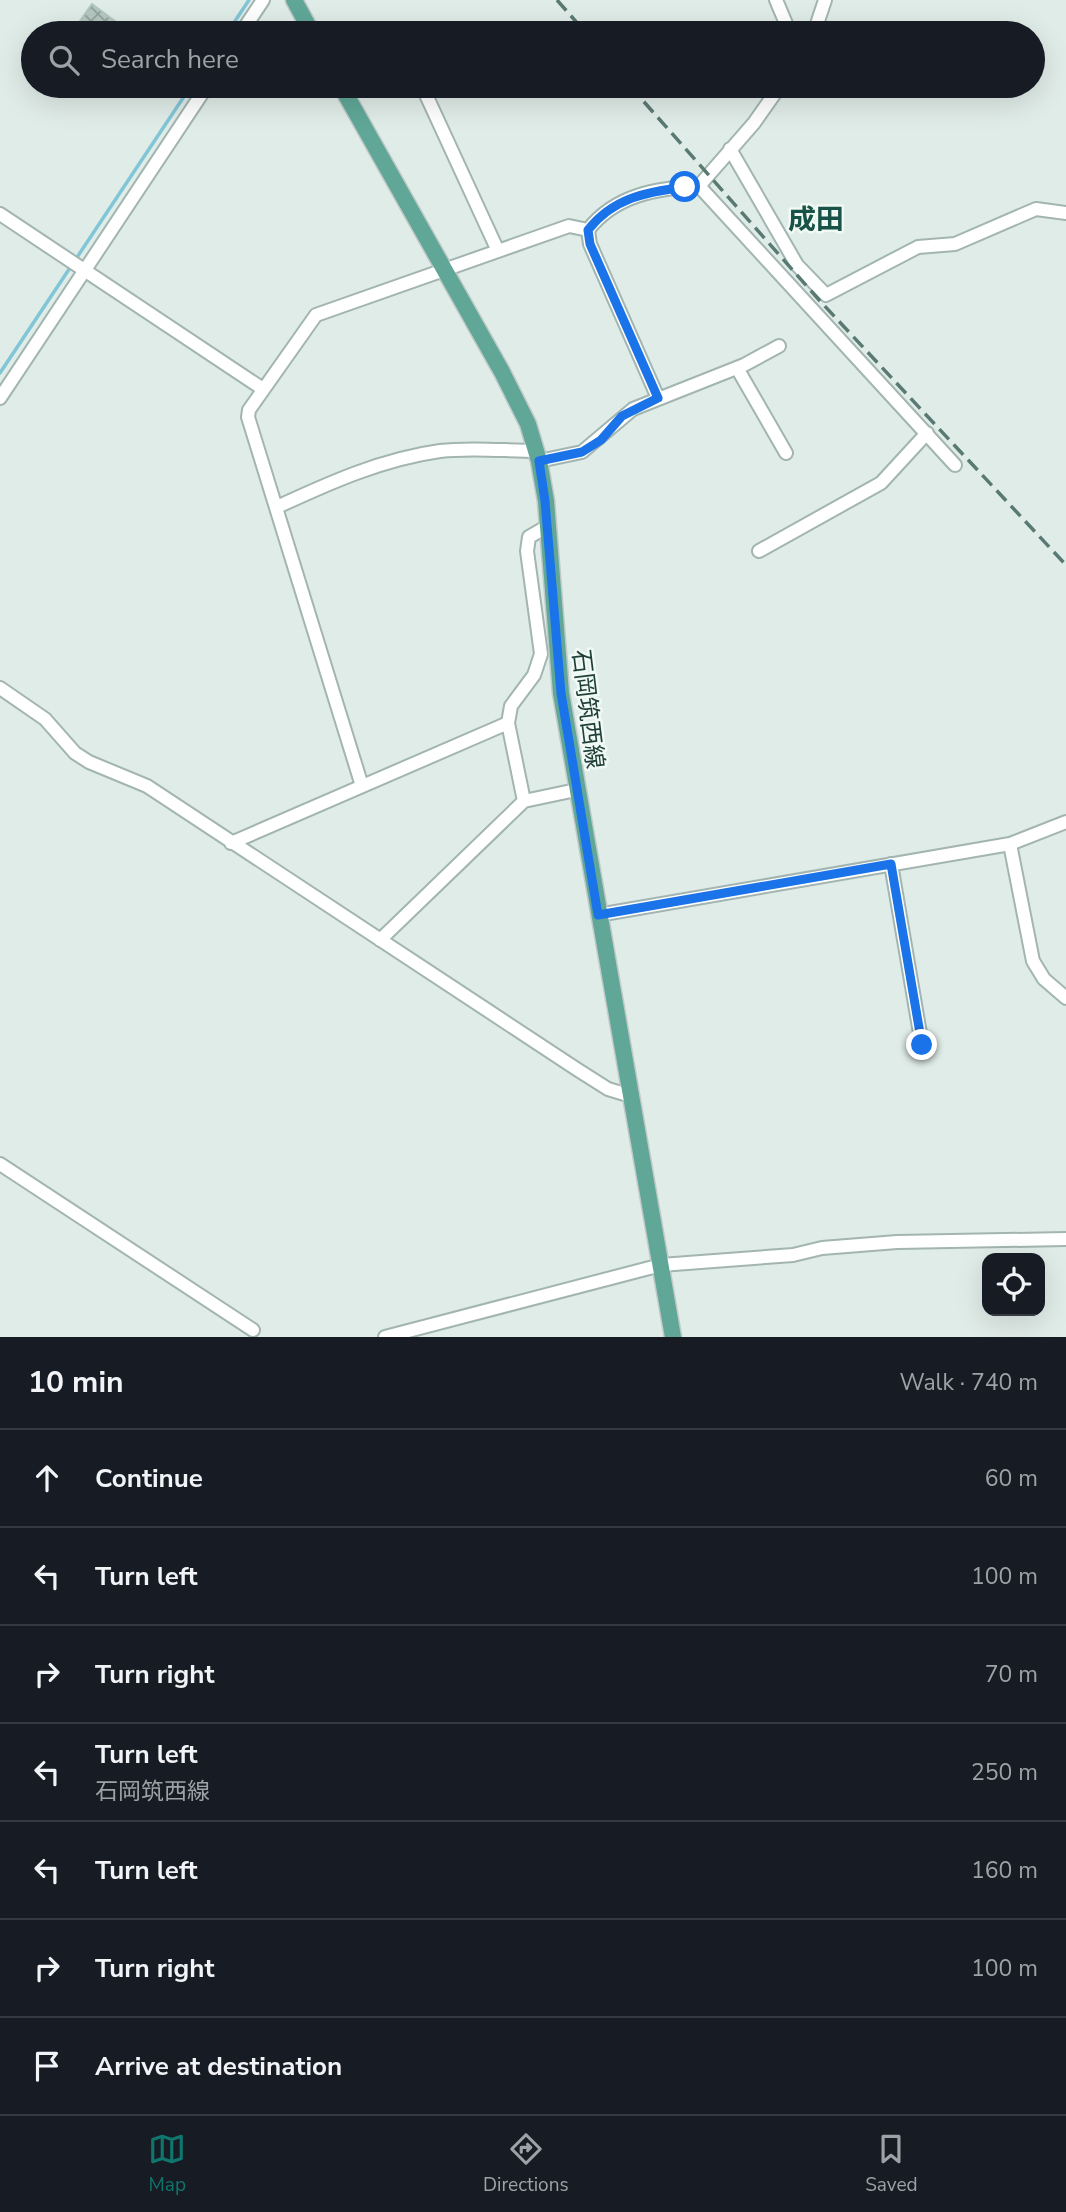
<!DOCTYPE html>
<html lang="en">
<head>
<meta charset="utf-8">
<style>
	:root { --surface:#171b24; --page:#20242c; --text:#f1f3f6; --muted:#9ea1a6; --line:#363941; --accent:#0f766e }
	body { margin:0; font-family:"Nunito Sans","Noto Sans JP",sans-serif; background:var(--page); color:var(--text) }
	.controls { position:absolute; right:21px; bottom:21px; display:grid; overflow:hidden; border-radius:14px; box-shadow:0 7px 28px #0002 }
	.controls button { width:63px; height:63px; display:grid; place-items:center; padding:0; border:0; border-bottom:2px solid var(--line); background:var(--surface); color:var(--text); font:35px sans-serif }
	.stop { position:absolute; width:21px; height:21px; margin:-16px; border:5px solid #1a73e8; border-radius:50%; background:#fff }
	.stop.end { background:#1a73e8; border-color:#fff; box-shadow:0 2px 7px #0008 }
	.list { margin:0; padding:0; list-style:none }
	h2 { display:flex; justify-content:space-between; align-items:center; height:91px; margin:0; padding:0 28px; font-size:30px }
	h2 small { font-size:23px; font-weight:400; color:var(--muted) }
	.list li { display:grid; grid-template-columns:46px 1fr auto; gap:21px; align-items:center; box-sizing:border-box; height:98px; padding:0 28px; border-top:2px solid var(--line) }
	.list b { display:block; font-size:26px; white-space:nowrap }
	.list p { margin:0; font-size:23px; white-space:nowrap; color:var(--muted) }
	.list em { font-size:23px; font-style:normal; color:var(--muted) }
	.icon { flex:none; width:38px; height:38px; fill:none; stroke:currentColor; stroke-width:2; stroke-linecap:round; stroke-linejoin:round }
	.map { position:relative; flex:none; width:1066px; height:1337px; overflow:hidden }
	.search { position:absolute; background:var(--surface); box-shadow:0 7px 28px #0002; left:21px; right:21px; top:21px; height:77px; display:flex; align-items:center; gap:18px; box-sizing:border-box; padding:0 24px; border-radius:38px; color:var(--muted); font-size:26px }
	.sheet { height:777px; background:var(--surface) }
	nav { display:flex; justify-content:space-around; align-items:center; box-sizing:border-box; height:98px; border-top:2px solid var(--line); background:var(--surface); font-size:19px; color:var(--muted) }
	nav a { display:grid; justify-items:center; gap:4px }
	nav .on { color:var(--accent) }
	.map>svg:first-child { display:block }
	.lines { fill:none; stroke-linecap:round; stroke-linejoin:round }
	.stream { stroke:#82c5d7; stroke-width:3.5 }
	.building { fill:url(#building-cross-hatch); stroke:#b2c7bf; stroke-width:2 }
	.minor-casing { stroke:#a2b5b0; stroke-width:16 }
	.major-casing { stroke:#c0c9c7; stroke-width:19 }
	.minor { stroke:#fff; stroke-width:12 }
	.major { stroke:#60a798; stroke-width:16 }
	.rail { stroke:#597a73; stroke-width:3.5; stroke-dasharray:14 7; stroke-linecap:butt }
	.route { stroke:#1a73e8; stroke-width:9 }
	.labels { text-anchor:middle; stroke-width:5; stroke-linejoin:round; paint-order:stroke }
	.street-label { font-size:24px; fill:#1f3f38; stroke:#f1f9f5 }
	.quarter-label { font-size:28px; font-weight:bold; fill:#195348; stroke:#f1f9f5 }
</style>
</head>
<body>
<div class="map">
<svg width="1066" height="1337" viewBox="0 0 1066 1337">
	<defs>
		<pattern id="building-cross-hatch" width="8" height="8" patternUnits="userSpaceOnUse" patternTransform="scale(1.75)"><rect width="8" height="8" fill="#b5c7c1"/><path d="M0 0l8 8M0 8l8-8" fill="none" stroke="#93a39e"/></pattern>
	</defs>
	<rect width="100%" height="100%" fill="#e0ece8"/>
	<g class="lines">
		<path class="stream" d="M227,33L249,0
			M0,373L191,86"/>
	</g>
	<path class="building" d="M92,4L116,22L108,33H97L80,21Z"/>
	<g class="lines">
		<defs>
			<path id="minor" d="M776,0L790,33
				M241,33L263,0
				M814,33L825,0
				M422,86L498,251
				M730,149L797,265L826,295L918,247L955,244L1036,209L1066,213
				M699,186L955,465
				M0,214L263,389
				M737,368L786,453
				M0,398L207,86
				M658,398L590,244L588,230C615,195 657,188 699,186L754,123L780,86
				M539,461L582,452L633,409L744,365L779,346
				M277,507C329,483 382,459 440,451C471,447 505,451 537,451
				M759,551L881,483L927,433
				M0,688L45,719L75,753L89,762L147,786L578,1070L608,1089L631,1096
				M362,786L248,417L249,410L316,315L569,226L588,230
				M524,801L508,723L511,706L534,675L541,654L527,551L529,537L548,526
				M231,843L508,723
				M1010,844L1033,961L1044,979L1066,998
				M891,864L922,1045
				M598,915L1010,844L1066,822
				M380,940L524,801L576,790
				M0,1164L253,1330
				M385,1337L661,1265L793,1255L822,1248L897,1242L1066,1239"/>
			<path id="major" d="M294,0L312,33
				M341,86L502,372L528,424L539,461L546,501L561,693L673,1337"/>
		</defs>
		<use href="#minor" class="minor-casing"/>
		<use href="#major" class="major-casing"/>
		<use href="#minor" class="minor"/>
		<use href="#major" class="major"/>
		<path class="rail" d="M557,0L586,33
			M630,86L820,301L1066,565"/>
	</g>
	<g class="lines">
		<path class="route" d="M685,187C646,192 613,198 588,230L590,244L658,398L622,416L601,440L582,452L539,461L545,501L561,693L598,915L891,864L922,1045"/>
	</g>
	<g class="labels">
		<g class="street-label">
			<text transform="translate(588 709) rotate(83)" y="8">石岡筑西線</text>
		</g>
		<g class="quarter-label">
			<text x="816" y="229">成田</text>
		</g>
	</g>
</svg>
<div class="controls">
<button><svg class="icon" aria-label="locate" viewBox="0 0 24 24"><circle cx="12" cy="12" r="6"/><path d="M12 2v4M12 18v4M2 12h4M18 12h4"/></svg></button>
</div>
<div class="stop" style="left:685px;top:187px"></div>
<div class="stop end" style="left:922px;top:1045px"></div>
<div class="search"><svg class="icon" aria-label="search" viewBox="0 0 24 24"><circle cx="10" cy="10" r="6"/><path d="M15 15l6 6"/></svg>Search here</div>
</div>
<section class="sheet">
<h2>10 min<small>Walk · 740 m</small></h2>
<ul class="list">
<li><svg class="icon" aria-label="ahead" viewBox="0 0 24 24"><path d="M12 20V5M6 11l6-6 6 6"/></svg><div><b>Continue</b></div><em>60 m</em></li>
<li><svg class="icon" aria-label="left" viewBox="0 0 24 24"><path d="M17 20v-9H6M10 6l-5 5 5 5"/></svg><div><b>Turn left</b></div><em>100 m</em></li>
<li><svg class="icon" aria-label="right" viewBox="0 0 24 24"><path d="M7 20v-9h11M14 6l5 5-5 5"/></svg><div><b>Turn right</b></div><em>70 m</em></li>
<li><svg class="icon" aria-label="left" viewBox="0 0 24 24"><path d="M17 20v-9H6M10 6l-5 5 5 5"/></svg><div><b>Turn left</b><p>石岡筑西線</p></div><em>250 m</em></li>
<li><svg class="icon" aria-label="left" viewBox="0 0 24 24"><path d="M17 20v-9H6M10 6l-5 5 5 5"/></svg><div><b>Turn left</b></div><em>160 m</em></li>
<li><svg class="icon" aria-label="right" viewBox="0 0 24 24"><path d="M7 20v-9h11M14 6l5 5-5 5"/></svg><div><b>Turn right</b></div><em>100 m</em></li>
<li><svg class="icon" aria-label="arrive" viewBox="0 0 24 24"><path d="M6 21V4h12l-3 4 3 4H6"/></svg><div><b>Arrive at destination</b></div></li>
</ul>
</section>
<nav>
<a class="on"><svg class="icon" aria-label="map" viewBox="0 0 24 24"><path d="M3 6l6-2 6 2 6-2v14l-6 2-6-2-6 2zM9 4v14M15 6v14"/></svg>Map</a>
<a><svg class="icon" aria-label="directions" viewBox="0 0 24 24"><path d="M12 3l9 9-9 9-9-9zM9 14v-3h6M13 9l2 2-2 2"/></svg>Directions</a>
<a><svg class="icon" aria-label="saved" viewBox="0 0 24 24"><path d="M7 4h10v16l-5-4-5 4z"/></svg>Saved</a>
</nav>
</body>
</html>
